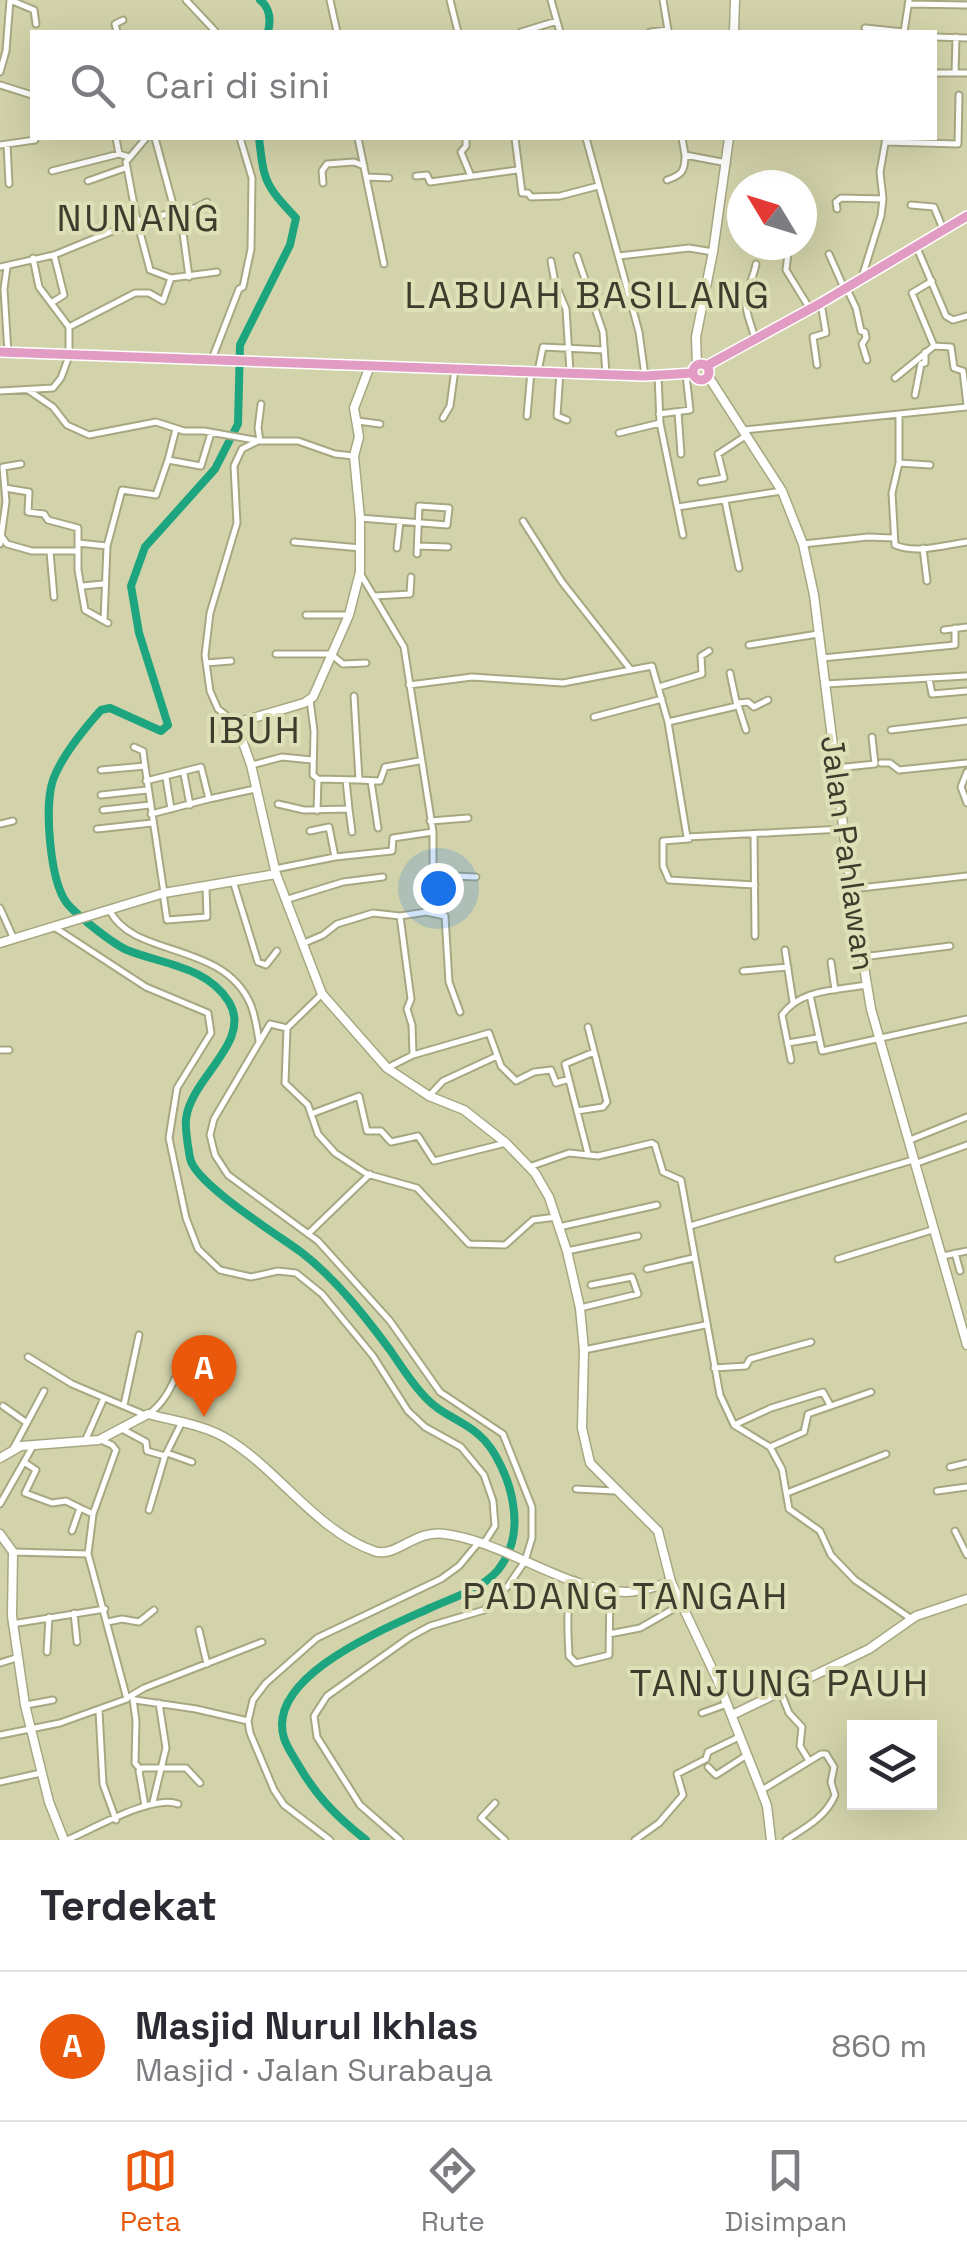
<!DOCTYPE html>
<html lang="id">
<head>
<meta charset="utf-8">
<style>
	:root { --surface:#fff; --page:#f2f2f3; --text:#2b2b33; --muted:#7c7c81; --line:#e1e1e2; --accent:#ea580c }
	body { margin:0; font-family:"Space Grotesk",sans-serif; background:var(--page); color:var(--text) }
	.controls { position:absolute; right:30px; bottom:30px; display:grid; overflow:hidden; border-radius:0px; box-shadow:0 10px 40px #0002 }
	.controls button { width:90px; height:90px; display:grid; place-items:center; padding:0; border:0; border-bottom:2px solid var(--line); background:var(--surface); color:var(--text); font:50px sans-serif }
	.compass { position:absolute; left:727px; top:170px; width:90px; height:90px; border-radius:50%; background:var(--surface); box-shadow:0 10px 40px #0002; rotate:308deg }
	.you { position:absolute; left:438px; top:888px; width:35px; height:35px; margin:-25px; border:8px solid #fff; border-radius:50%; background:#1a73e8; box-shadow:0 0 0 15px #1a73e833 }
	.badge { display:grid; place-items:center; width:65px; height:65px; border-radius:50%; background:var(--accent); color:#fff; font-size:32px; font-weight:700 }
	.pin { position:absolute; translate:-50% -82px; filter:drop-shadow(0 2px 5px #0008) }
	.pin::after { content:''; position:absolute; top:52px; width:35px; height:30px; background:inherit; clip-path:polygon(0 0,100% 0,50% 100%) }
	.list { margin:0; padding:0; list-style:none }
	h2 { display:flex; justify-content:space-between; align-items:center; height:130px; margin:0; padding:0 40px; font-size:42px }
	h2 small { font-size:32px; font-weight:400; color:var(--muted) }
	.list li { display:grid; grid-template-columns:65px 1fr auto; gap:30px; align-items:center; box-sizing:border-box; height:150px; padding:0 40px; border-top:2px solid var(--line) }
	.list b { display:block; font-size:38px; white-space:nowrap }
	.list p { margin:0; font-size:32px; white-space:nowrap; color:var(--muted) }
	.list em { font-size:32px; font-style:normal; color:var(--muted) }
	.icon { flex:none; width:55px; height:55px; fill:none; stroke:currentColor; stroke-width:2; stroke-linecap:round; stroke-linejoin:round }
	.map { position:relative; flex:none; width:967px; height:1840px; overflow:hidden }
	.search { position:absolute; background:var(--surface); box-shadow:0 10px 40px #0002; left:30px; right:30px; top:30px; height:110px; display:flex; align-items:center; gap:25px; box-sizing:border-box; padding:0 35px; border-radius:0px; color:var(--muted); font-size:38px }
	.sheet { height:280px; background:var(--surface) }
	nav { display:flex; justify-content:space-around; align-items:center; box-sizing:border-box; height:140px; border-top:2px solid var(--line); background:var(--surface); font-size:28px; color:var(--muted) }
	nav a { display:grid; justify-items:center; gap:5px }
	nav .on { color:var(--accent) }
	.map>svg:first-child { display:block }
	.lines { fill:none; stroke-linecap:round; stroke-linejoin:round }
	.river { stroke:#1ca57f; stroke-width:8 }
	.street-casing { stroke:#a7a881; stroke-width:9 }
	.secondary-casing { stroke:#a7a881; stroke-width:11 }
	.primary-casing { stroke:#fff; stroke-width:12 }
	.street { stroke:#fff; stroke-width:5 }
	.secondary { stroke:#fff; stroke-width:8 }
	.primary { stroke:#e29bc2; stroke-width:9 }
	.labels { text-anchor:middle; stroke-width:8; stroke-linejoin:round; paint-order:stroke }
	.street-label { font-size:32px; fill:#3d3d2d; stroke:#dfe0b7 }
	.quarter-label { font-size:38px; letter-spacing:2.5px; fill:#3d3d2d; stroke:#dfe0b7 }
</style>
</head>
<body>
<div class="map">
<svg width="967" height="1840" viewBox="0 0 967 1840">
	<rect width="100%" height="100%" fill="#d2d3aa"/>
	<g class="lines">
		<path class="river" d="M260,0C270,8 271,20 268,32
			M259,138C264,182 265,185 296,218L290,245L240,345L238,424L215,469L145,547L131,586L139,633L168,725L161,731L110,708L101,710C84,729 62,755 53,780C44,806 50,879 66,902C75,914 113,944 127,950C161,964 207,966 229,1002C253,1042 191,1077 186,1119C185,1131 188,1146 190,1158C194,1183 278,1235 301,1252C336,1279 364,1315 390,1350C402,1367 413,1386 428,1400C442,1415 464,1421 479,1435C496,1449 510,1482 513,1504C517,1528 514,1550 498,1570C482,1589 452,1598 430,1608C387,1628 265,1676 284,1738C287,1748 294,1757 299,1766C317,1797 337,1817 366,1840"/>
		<defs>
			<path id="street" d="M10,0L34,10L36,24
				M186,0L216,32
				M330,0L337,32
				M450,0L458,32
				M551,0L560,32
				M908,4L967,5
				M865,28L904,32
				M117,32L115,24L123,20
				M521,32L557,21
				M650,32L668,30L663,0
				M904,32L909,0
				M934,37L967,38
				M0,72L6,51L10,0
				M934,73H967
				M955,73L956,37
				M0,85L32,95
				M116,138L119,154L129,157
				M155,138L175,212
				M358,138L384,264
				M466,138V146L461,152L470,174
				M515,138L522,193H528L531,197L560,196L598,186
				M586,138L639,332L645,376
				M682,138L685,155L727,163
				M885,142L958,144L959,95
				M7,144L9,184
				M0,145L35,140V138
				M52,171L119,154
				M416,176L427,175L430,182L517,170
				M367,177L389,178
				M667,180C682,175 685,171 685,155
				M88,181L125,168
				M323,183L322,171L327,164L354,162L364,166
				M207,202L195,208L137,221L150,270L171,278L217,272
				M911,205L934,207L943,229
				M837,209L836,202L841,198L883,199
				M180,211L189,277
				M789,245L786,270L810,309
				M917,248L946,316L953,320L967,316
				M829,254L844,288
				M577,256L603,332L606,374
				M619,256L689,248L713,252
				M551,261L555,283L566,309L570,372
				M0,267L54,255L137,221L126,162L146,138
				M7,267L4,289L8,353
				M863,274L881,216L883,199L880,172L886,138
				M932,281L912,293L934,346L951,347L954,368L963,371L967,405
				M846,287L856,308L861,331L865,332L866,338L862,344L867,360
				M51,303L64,295L54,255
				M69,327L135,293H149L163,301L171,278
				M755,339C752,326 744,310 746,297C748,286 754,276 756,264
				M212,359L239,289L243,287L251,249L252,178L240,138
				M817,365L813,337L826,333L821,303
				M538,371L543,347L604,350
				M560,372L557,416L567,420
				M658,375L660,423L683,535
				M895,378L934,346
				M28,390L53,407L67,425L89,435L156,422L184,431H204L260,441H298L335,454L354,456
				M0,391L53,388L61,378L69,356V327L39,287L33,258
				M915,395L921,364L925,363V352
				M678,412L681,454
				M659,414L690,410L686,375
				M527,416L531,371
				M899,416V463L892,493L895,545C915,554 945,545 967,542
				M443,418L450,406L455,369
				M358,421L380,424
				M744,430L967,407
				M619,433L660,423
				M260,441L258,428L261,404
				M168,460L176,429
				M899,463L930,465
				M3,467L21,464
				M701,482L724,478L718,454L747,435
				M5,488L29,492L28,512L44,514L48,520L78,528V570L85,610L108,623
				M725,501L739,568
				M678,507L782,491
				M360,518L447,525L449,508L419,506L417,554
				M523,521L562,582L631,670
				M2,537L7,544L32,551H78
				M294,542L361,548
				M78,543L107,546
				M0,544L6,502L3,467
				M803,544L868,537L893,538
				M418,546L448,547
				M397,548L400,521
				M923,548L927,581
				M50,552L54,597
				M83,586L103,584
				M375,596L410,594L411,577
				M306,615H348
				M104,621L107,546L122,490L156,495L168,460L201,466L211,433
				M944,630L967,627
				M749,645L818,634
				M276,654H333
				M332,655L343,664L366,663
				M822,658L955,645V628
				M206,663L231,661
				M929,679L932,694L967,691
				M825,684L966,676
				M409,685L472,677L563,683L652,666L668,722L687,837L843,829
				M659,687L702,674L701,656L709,651
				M310,700L314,731L313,775L318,779L359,780L354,696
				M738,703L748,702L754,707L768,700
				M738,705L746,730
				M594,717L662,699
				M668,722L737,706L730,673
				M236,723L218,709L210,691L205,655L210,613L237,523L234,466L242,449L256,442
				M891,730L967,721
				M134,747L143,751L145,766
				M881,763H890L899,770L967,763
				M252,765L282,757L312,760
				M836,768L875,764L872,737
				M101,770L145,766L164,893
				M967,772L961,787L967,803
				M184,774L190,805
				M166,778L171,809
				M359,780L380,781L385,767L419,761
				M146,781L201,767L209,799L151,814
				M371,781L378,828
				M101,795L147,790
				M209,799L255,789
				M278,804L304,810L349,809L346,780
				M349,809L352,832
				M103,810L150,805
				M317,811L318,779
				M430,821L468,818
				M0,824L13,821
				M97,829L152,823
				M754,835L755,936
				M689,839L663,841V866L669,880L755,885
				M335,857L392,851L393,838L433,832
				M275,869L335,857L329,827L310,831
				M433,875L476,877
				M233,881L258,962L266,965L277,951
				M851,889L967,876
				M163,893L167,920L207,917L206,887
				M285,900L343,882L383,877
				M0,908L13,937
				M110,911C134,958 222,941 250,1003C255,1014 257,1029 259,1041
				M426,912L445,916L449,982L460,1012
				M400,916L411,999L407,1009L412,1025L413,1055
				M54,927L146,987L208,1013L211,1033L177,1088L169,1138L186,1218L198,1249L220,1270L251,1277L278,1271L296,1273L322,1294L373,1356L408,1411L425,1427L461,1447L484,1475L493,1501L495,1526L484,1543
				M302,944L323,935L337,924L373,913L400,916L426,912L427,891L433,875V832L404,647L360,573
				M785,950L793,1002
				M862,957L950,946
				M831,962L835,990
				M743,971L788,967
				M322,994L287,1028L285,1083L308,1105L318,1134L335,1153L367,1174L417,1188L469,1244L505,1245L533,1220L556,1217
				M810,995L822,1051L967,1019
				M287,1028L270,1024L214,1119L210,1135L215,1155L228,1175L318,1241L390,1321L440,1392L503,1434L532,1507V1538L525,1561L508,1586L484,1610L430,1626L410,1637L327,1696L314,1716L317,1737L360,1805L400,1840
				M788,1043L817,1038
				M0,1050H9
				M791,1060L782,1015C800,989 838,990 867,985
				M387,1068L413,1055L489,1033L501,1066L516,1081L534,1072L551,1070L556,1083L569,1079
				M429,1096L443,1081L497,1056
				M577,1111L603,1107L607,1102L588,1027
				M311,1114L359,1096L367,1131H381L391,1142L418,1136L434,1161L506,1143
				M910,1140L967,1117
				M588,1154L565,1064L594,1052
				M917,1163L967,1145
				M529,1167L569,1153L598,1156L652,1143L655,1145L663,1172L681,1180L720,1395L734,1425L770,1447L782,1469L789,1509L820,1531L831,1555L855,1580L910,1618
				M690,1226L913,1160
				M559,1227L657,1205
				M308,1234L370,1174
				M567,1251L638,1236
				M955,1253L960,1271
				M943,1256L967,1251
				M838,1259L932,1230
				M647,1269L693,1258
				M580,1308L638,1294L632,1277L591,1285
				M584,1350L705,1325
				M28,1357L72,1384L145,1415
				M714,1368L746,1366L750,1359L811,1342
				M124,1405L139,1335
				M3,1406L27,1423
				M149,1414C175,1394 174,1369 194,1347
				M734,1425L771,1408L823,1392L830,1405
				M122,1429L146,1442L147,1451L165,1456
				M85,1441L104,1398
				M14,1447L44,1391
				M770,1447L804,1432L808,1414L871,1392
				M167,1453L192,1462
				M24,1462L36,1470L25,1493L52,1503L66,1501L80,1508
				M950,1467L967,1463
				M576,1489L615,1491
				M937,1491L967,1487
				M787,1493L886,1454
				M0,1504L33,1446
				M149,1510L165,1456L181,1424
				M72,1531L80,1508L93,1514
				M955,1531L967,1555
				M13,1552L88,1554
				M575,1580C565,1602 568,1632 569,1656L576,1663L609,1655L610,1590
				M74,1613L77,1642
				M108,1622L122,1619L139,1622L154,1610
				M12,1624L105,1609
				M199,1630L207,1664
				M609,1634L640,1628L682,1604
				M47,1652L49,1617
				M0,1663L16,1658
				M781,1693L789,1713L802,1727L800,1746L808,1759
				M129,1697L144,1688L262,1642
				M133,1699L136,1721L135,1763L140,1769
				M135,1700L196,1709L248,1721
				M26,1705L53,1700
				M99,1711L103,1784L116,1820
				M702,1713L727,1704
				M0,1735L60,1723L127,1699L88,1554L93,1514L116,1450L112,1445L101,1440
				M708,1767L716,1775L747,1755
				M0,1782L41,1773
				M762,1790L821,1754H826L834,1767L831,1782L835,1795C826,1817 805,1828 786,1840
				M153,1802L166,1748L159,1703
				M495,1803L481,1818L505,1840
				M145,1806L139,1771L142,1768H186L200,1783
				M67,1840C93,1829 153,1794 178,1804
				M330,1840L284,1805L274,1790L250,1733L248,1721L253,1700L266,1683L317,1638L441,1579L459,1566L479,1542
				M635,1840L659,1823L683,1795L677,1774L706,1759L708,1752L739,1737"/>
			<path id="secondary" d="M734,32L735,0
				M697,365L696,337L713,252L729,138
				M370,366L354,408L359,437L354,456L360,518V572L349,615L313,697L304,703L236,723L251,765L276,874L322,994L387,1068L429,1096L464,1110L506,1143L535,1173L549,1197L567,1251L580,1308L584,1350L582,1428L590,1463L658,1531L671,1582L717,1679L761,1790L767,1806L771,1840
				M708,376L782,491L803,544L814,595L851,889L871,1009L967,1345
				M0,943L164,893L276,874
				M0,1458L21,1446L99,1440L148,1414C174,1421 206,1425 229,1440C278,1470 317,1531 374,1551C395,1559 415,1529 445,1534C506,1542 567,1592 626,1592C641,1592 657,1586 671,1582
				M0,1534L13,1552L12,1616L25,1705L49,1802L64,1840
				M732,1715L869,1649L916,1616L967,1599"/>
			<path id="primary" d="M0,352L645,376L693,373
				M693 372a8 8 0 1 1 16 0a8 8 0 1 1-16 0Z
				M708,365L821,303L967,216"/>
		</defs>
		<use href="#street" class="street-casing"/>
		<use href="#secondary" class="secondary-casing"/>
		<use href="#primary" class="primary-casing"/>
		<use href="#street" class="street"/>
		<use href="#secondary" class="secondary"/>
		<use href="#primary" class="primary"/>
	</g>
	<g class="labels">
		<g class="street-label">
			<text transform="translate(848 853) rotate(82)" y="11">Jalan Pahlawan</text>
		</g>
		<g class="quarter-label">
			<text x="139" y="231">NUNANG</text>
			<text x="588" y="308">LABUAH BASILANG</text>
			<text x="255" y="743">IBUH</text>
			<text x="626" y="1609">PADANG TANGAH</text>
			<text x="780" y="1696">TANJUNG PAUH</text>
		</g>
	</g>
</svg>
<div class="controls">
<button><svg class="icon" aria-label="layers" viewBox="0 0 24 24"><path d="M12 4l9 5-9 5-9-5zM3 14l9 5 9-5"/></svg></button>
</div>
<svg class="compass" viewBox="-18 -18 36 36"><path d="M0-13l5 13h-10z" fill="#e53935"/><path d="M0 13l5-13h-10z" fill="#7c7c81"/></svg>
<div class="you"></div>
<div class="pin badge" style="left:204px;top:1417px">A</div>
<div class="search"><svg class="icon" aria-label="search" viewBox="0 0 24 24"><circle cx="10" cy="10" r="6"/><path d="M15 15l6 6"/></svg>Cari di sini</div>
</div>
<section class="sheet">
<h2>Terdekat<small></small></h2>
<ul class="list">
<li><span class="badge">A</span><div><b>Masjid Nurul Ikhlas</b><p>Masjid · Jalan Surabaya</p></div><em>860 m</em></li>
</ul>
</section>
<nav>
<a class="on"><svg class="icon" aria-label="map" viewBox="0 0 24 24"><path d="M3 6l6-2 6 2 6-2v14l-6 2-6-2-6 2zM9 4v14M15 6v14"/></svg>Peta</a>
<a><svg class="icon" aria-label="directions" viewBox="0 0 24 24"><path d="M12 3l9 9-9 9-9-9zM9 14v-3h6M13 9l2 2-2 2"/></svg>Rute</a>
<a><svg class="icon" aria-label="saved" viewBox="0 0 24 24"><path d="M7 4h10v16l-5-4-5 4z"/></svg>Disimpan</a>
</nav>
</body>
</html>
